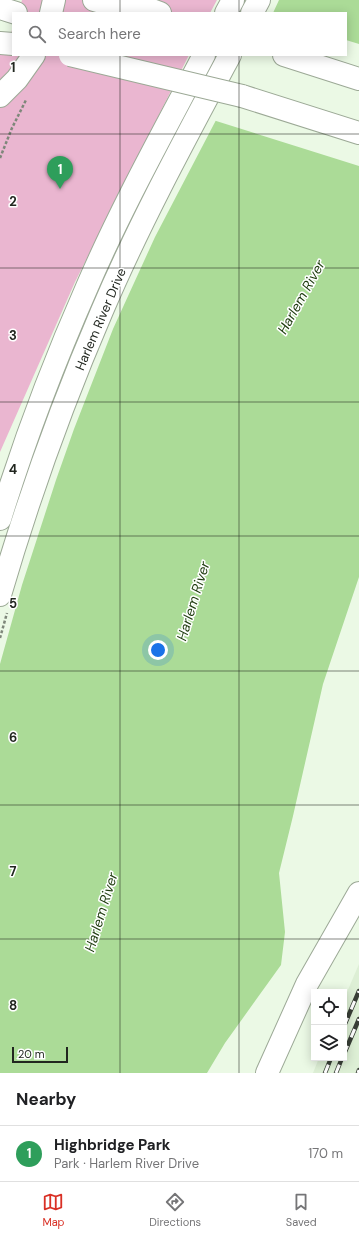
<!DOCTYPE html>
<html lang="en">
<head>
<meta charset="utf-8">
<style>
	:root { --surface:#fff; --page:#f6f6f6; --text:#202124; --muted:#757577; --line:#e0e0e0; --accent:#d93025 }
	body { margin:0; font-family:"DM Sans",sans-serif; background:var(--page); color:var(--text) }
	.controls { position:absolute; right:12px; bottom:12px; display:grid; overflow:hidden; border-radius:0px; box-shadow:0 2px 10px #0003 }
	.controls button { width:36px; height:36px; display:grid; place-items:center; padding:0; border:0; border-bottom:1px solid var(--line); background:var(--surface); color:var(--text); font:20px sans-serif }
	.scale { position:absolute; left:12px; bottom:10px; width:56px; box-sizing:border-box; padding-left:4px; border:2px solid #21261f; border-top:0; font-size:11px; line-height:14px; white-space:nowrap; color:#21261f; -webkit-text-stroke:3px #fff; paint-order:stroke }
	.you { position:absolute; left:158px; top:650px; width:14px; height:14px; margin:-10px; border:3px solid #fff; border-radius:50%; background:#1a73e8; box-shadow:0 0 0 6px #1a73e833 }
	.badge { display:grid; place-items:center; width:26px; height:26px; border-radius:50%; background:var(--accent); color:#fff; font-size:13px; font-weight:700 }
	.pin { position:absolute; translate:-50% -33px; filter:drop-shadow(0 1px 2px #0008) }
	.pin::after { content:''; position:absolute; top:21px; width:14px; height:12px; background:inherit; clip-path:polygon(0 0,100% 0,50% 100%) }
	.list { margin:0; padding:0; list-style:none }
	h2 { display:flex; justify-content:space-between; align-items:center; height:52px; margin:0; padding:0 16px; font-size:17px }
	h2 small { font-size:13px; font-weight:400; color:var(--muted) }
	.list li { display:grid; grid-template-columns:26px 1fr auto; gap:12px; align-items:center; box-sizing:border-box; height:56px; padding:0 16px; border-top:1px solid var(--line) }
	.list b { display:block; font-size:15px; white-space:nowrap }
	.list p { margin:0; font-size:13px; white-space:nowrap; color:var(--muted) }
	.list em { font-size:13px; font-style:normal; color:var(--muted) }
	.icon { flex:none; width:22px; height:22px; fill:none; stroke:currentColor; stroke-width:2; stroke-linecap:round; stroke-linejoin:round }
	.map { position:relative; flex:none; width:359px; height:1073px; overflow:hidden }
	.search { position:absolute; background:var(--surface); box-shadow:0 2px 10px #0003; left:12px; right:12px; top:12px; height:44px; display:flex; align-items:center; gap:10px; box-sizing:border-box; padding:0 14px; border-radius:0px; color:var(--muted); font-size:15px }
	.sheet { height:108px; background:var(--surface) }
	nav { display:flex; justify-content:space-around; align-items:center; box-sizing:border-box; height:56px; border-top:1px solid var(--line); background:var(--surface); font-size:11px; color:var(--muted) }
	nav a { display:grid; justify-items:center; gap:2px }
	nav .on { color:var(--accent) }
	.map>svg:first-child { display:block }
	.built { fill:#ddefd5 }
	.green { fill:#eab6d0 }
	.water { fill:#abdb97 }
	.pier { fill:#ebf9e5 }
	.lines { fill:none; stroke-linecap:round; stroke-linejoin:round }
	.minor-casing { stroke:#9ca996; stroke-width:24 }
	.highway-casing { stroke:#9ca996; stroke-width:24 }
	.path { stroke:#7e877a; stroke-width:2.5; stroke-dasharray:3 2; stroke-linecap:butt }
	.minor { stroke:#fff; stroke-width:22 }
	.highway { stroke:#fff; stroke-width:22 }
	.rail-casing { stroke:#383e36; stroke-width:4.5 }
	.rail { stroke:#fff; stroke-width:3; stroke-dasharray:9; stroke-linecap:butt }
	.highway-bridge-casing { stroke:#9ca996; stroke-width:24; stroke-linecap:butt }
	.highway-bridge { stroke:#fff; stroke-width:22 }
	.grid { fill:none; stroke:#21261f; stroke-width:1; stroke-opacity:0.55 }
	.labels { text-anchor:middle; stroke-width:3; stroke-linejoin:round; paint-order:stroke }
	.street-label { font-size:13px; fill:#21261f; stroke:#fff }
	.water-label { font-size:14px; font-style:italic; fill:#1c3a0c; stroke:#fff }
	.grid-label { font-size:13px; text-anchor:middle; font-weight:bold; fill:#21261f; stroke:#fff; stroke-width:3; stroke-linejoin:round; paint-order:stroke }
</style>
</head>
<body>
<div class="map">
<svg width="359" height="1073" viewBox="0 0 359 1073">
	<rect width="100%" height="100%" fill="#ebf9e5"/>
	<path class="built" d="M359,964V1073H313L319,1058H344V999Z"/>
	<path class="green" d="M22,0H217L210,13H18Z
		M13,27V55H189L75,282L0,452V55H4Z"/>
	<path class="water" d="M279,0H359V577L323,684L293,816L279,873L285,932L281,965L225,1043L207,1073H0V664L22,585L56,480L74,429L113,329L155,237L250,55H346V13H273Z"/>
	<path class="pier" d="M346,40L359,44V166L213,120L248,55H346Z"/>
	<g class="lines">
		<defs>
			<path id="minor" d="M267,1073L307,984L359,893"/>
			<path id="highway" d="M94,0L139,13
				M127,1L160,13
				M0,8L16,13
				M51,13L54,0
				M226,13L233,0
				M252,13L259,0
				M0,43L13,44
				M284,55L359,79
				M0,96L17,79L34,55
				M242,96L359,133
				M0,519C24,441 54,362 87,287C121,208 164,131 204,55
				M0,595C28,499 62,404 102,311C139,224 185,139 230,55"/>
		</defs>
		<use href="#minor" class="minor-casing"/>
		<use href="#highway" class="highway-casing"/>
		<path class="path" d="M0,158L12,128L26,100
			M0,638L7,613"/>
		<use href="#minor" class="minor"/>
		<use href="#highway" class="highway"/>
		<defs>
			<path id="rail" d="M344,1026L359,991
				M344,1054L359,1019
				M325,1073L331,1058
				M336,1073L342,1058
				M358,1073L359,1070"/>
		</defs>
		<use href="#rail" class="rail-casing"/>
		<use href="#rail" class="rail"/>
		<defs>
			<path id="highway-bridge" d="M70,55L242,96"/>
		</defs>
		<use href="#highway-bridge" class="highway-bridge-casing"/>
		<use href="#highway-bridge" class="highway-bridge"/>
	</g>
	<path class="grid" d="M120,0V13M239,0V13M120,55V1073M239,55V1073M0,134H359M0,268H359M0,402H359M0,536H359M0,671H359M0,805H359M0,939H359"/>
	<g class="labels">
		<g class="street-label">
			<text transform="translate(100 319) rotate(-67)" y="5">Harlem River Drive</text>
		</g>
		<g class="water-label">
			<text transform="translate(301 297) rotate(-61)" y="5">Harlem River</text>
			<text transform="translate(193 601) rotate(-73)" y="5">Harlem River</text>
			<text transform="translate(101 912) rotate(-73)" y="5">Harlem River</text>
		</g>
	</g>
	<g class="grid-label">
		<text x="13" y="72">1</text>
		<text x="13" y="206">2</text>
		<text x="13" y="340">3</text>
		<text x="13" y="474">4</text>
		<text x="13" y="608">5</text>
		<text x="13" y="742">6</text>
		<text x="13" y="876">7</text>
		<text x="13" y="1010">8</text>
	</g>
</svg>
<div class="controls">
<button><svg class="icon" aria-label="locate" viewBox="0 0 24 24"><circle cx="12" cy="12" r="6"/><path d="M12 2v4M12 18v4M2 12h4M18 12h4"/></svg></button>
<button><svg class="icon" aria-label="layers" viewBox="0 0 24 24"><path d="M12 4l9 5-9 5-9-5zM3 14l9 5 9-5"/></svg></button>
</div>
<div class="scale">20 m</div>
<div class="you"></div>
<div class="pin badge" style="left:60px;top:189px;background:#2e9e5b">1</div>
<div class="search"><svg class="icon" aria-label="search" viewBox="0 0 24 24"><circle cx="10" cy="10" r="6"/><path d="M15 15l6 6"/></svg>Search here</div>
</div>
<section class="sheet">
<h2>Nearby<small></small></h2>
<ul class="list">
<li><span class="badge" style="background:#2e9e5b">1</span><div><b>Highbridge Park</b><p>Park · Harlem River Drive</p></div><em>170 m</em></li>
</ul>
</section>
<nav>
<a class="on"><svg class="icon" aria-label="map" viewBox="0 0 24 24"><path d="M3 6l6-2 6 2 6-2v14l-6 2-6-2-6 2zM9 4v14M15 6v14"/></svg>Map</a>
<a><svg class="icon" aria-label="directions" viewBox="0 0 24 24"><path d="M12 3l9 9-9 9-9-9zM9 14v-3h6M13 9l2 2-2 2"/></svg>Directions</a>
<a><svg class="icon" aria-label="saved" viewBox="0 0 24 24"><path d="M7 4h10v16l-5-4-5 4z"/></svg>Saved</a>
</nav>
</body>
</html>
